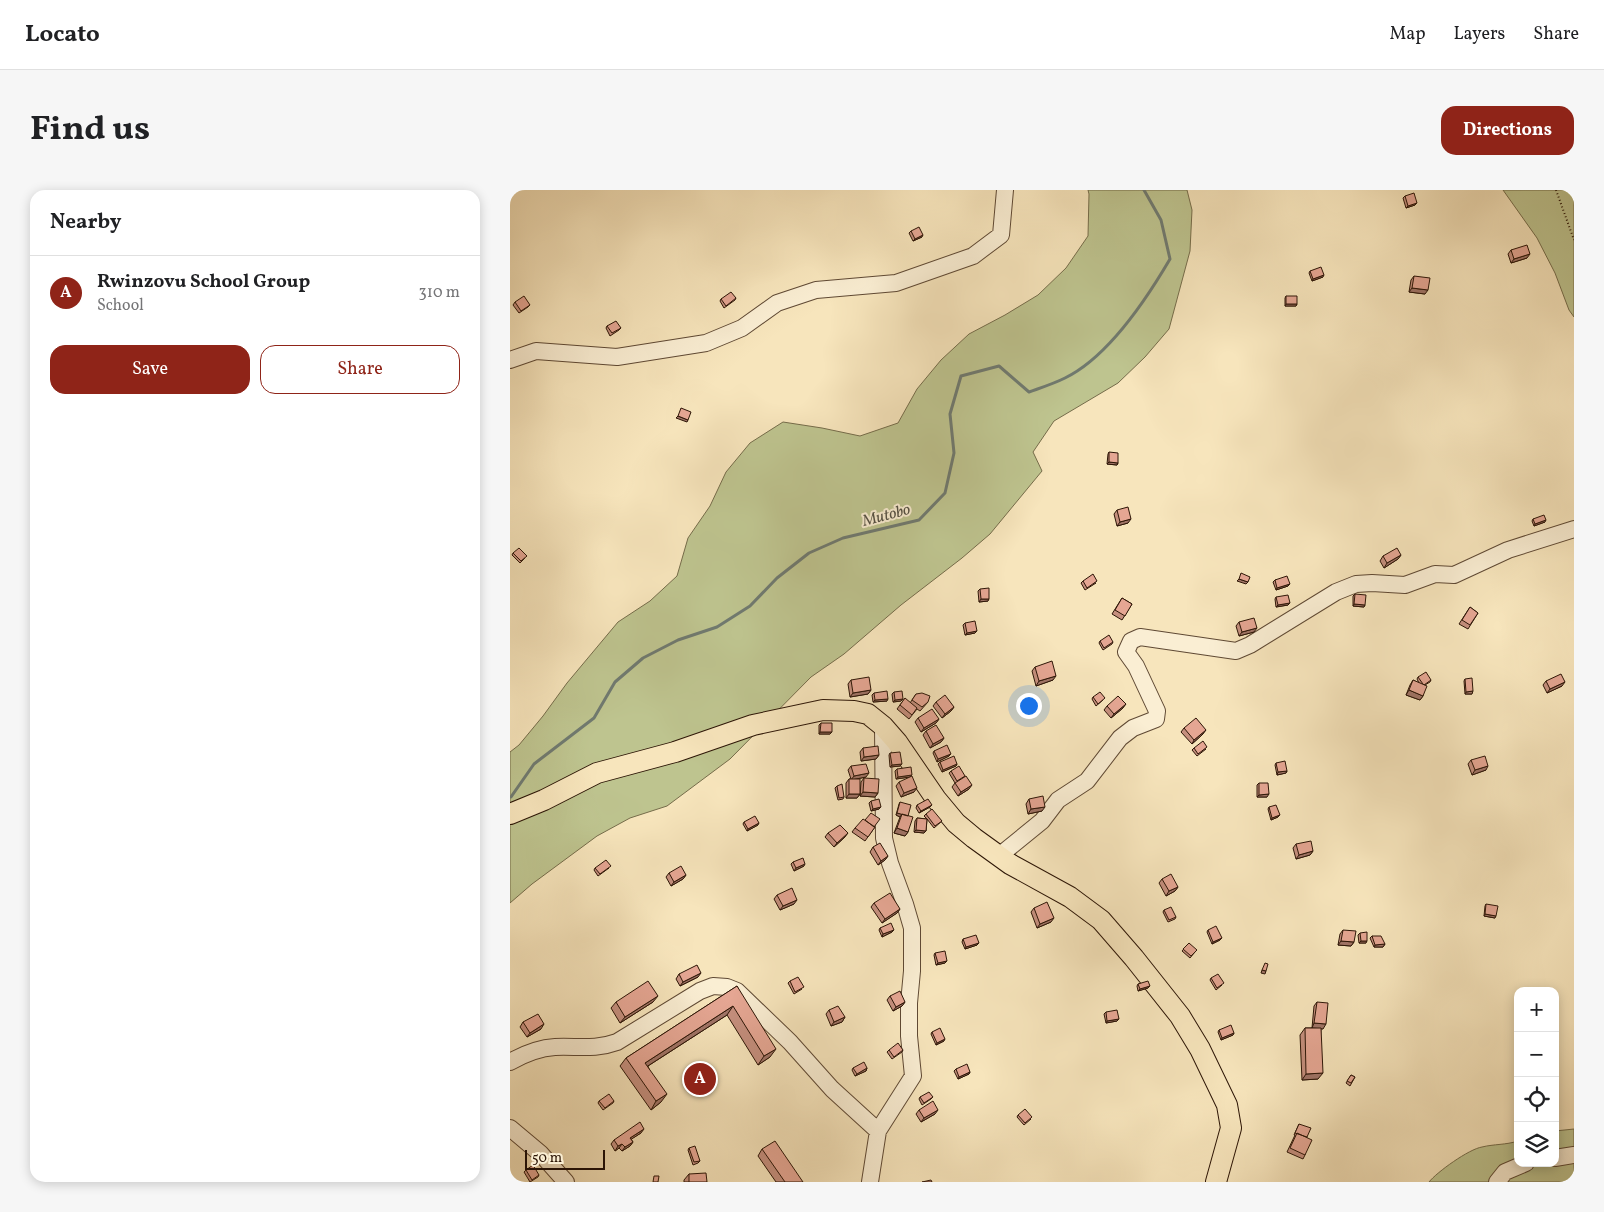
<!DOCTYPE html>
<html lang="en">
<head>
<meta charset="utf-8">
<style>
	:root { --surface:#fff; --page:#f6f6f6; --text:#202124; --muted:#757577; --line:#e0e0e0; --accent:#8f2418 }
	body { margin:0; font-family:Vollkorn,serif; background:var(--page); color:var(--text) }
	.controls { position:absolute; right:15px; bottom:15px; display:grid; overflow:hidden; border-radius:10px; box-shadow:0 2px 12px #0003 }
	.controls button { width:45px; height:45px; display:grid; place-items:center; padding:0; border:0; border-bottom:1px solid var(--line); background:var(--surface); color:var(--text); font:25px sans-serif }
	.scale { position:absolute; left:15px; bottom:12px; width:80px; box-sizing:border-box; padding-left:5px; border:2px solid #2c1506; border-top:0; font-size:14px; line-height:18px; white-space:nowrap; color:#2c1506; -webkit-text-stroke:4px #faeed3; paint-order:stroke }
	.you { position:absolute; left:518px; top:515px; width:18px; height:18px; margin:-12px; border:4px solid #fff; border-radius:50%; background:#1a73e8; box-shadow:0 0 0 8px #1a73e833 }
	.badge { display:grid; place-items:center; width:32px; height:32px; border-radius:50%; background:var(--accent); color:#fff; font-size:16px; font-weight:700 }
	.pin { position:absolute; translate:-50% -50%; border:2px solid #fff; box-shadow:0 1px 5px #0006 }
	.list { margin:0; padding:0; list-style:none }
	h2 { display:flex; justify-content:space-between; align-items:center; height:65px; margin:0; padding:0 20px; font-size:21px }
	h2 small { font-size:16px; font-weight:400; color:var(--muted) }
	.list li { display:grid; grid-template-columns:32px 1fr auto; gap:15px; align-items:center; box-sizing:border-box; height:75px; padding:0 20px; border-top:1px solid var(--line) }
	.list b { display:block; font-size:19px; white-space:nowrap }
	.list p { margin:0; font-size:16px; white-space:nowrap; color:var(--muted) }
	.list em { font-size:16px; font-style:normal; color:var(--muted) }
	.actions { display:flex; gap:10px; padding:15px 20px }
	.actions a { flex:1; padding:11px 0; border:1px solid var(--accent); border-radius:15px; text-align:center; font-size:18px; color:var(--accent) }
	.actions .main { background:var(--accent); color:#fff }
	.icon { flex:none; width:28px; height:28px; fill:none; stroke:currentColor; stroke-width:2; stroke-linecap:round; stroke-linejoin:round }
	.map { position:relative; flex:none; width:1064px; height:992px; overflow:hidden; border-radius:15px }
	header { display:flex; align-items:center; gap:30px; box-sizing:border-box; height:70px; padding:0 25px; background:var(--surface); border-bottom:1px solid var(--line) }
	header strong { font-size:24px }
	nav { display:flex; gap:28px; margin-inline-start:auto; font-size:18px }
	.intro { display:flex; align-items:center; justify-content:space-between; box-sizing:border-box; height:120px; padding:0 30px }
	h1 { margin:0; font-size:35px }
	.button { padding:12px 22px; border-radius:15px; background:var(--accent); color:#fff; font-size:18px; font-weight:700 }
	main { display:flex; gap:30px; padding:0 30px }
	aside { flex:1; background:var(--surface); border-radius:15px; box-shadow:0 2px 12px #0003 }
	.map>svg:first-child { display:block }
	.green { fill:#bec48f; stroke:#756c4a }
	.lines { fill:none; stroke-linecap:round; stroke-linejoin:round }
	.stream { stroke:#707a70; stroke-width:3 }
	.minor-casing { stroke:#5f4934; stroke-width:18 }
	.major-casing { stroke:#2c1506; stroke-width:22 }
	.path { stroke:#2c1506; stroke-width:2; stroke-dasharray:1 2.5; stroke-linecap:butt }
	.minor { stroke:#faeed3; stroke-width:16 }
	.major { stroke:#f7e5bc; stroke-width:20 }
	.wall { fill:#c58f7e; stroke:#2c1506 }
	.shaded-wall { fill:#a07467; stroke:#2c1506 }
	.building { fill:#e5a693; stroke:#2c1506 }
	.labels { text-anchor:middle; stroke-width:4; stroke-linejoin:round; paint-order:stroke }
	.water-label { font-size:16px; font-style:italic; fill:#545044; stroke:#faeed3 }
</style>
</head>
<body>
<header>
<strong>Locato</strong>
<nav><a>Map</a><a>Layers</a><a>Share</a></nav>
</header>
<div class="intro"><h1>Find us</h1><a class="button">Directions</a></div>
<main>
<aside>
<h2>Nearby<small></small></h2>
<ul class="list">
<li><span class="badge">A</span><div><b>Rwinzovu School Group</b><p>School</p></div><em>310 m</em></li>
</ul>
<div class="actions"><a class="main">Save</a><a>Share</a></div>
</aside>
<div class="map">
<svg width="1064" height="992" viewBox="0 0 1064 992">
	<rect width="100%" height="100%" fill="#f7e5bc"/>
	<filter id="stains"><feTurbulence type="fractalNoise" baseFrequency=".004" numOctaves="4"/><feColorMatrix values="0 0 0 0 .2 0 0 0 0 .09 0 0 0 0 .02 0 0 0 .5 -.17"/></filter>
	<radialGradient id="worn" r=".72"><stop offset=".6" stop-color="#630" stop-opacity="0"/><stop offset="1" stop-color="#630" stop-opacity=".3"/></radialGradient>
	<path class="green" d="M578,0H677L682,20L680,61L659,139L635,167L608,193L544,231L523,262L532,281L480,344L452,368L391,415L334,464L301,487L220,569L157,616L120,628L87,646L22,694L0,713V562L9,555L33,526L57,493L108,432L140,411L167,386L178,348L200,316L216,282L240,253L273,232L312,238L350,246L388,233L407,199L431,170L459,144L495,125L528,105L556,78L578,46L579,4Z
		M993,0H1064V127L1059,120L1045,83L1027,48Z
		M1064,939V992H919C927,982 959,959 972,957C984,954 996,955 1008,951V973H1045V941Z"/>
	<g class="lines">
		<path class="stream" d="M1,607L24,574L84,528L105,492L133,468L168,450L207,437L240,416L267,388L299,363L333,348L409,330L435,303L444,263L440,224L451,186L489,176L519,202C530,198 543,194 555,188C598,167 636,110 660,69L651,30L634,0"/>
		<defs>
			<path id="minor" d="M0,170L26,161L107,167L196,153L232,138L267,113L306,100L386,93L463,66L491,45L495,0
				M489,666L532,631L548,610L577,591L610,548L623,538L646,529L647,521L626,476L616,462L621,451L630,447L726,461L740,455L826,402L846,394L862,393L895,395L925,384L944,385L998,360L1064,339
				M0,872C14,864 28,858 45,857C68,856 85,860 107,852L190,801L203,796L217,797L227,801L280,852L322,899L368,941
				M0,938L31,964L56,992
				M1045,968L1064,965
				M360,992L368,941L403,886L399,846V813L402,781V738L395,714L380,673L374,648L373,536
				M987,992L995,982L1016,973"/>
			<path id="major" d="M0,624L34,610L87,583L165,562L243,535L313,520L344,521L358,524L373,536L387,552L426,609L446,633L464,648L500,674L560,707L591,730L624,768L670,826L690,859L717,915L721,938L706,992"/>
		</defs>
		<use href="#minor" class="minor-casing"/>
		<use href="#major" class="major-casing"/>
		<path class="path" d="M1046,0L1064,50"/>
		<use href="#minor" class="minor"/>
		<use href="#major" class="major"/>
	</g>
	<path class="wall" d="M895,6L905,15L896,18L893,8Z
		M401,41L412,47L403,51L399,43Z
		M1001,60L1017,68L1001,73L998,64Z
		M800,81L813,87L802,91L799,83Z
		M904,86L915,104L899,102L901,90Z
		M776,106L787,114L786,116H775V108Z
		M226,108L225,110L214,118L210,111L211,109Z
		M5,112L20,115L18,117L9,123L3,115Z
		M97,136L111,138L109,140L100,146L96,138Z
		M599,262L608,273L607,275L597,274L598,264Z
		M607,320L618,333L607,336L604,324Z
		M1023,329L1035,332L1024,336L1022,331Z
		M3,363L15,368L10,373L2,365Z
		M891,365L888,369L874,378L870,371L873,366Z
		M765,390L780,394L778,396L766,400L763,392Z
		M573,391L586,393L575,400L571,393Z
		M470,399L478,411L469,412L468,401Z
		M845,404L855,415L854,417L843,416V406Z
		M766,407L778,415L766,417L765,409Z
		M612,408L622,414L612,430L602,424Z
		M960,417L968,423L958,439L949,434Z
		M729,432L744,442L729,446L726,436Z
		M455,433L467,441L465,443L455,445L453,435Z
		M590,451L603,452L602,454L593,460L589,453Z
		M525,477L543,490L526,496L522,481Z
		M908,487L921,490L920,492L915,495L913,506L910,510L896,505L900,495L903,490L909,493L907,489Z
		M955,489L962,504H955L954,491Z
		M341,490L361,500L358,504L340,507L338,494Z
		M1036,491L1052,496L1037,503L1033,495Z
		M384,502L393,509L391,511L383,512L382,504Z
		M364,503L377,511L363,512L362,505Z
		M406,504L418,512L410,521L407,519L399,529L387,519L395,508L400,513Z
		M583,507L593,510L586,516L582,509Z
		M426,512L444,517L441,521L432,528L423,516Z
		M597,516L613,518L601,528L594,520Z
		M408,528L429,529L426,533L411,542L405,532Z
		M311,533L322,542L320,544H309V535Z
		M674,538L693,544L682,554L671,542Z
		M416,541L434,548L431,552L420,558L413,545Z
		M353,558L369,565L366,569L351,571L350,562Z
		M684,558L696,559L687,566L682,560Z
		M424,561L439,566L427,572L423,563Z
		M380,563L390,576L380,577L379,565Z
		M961,570L976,580L962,585L958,574Z
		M430,572L447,574L446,576L432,582L428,574Z
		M766,573L777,581L776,583L767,585L765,575Z
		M341,576L356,587L347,589L350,604L347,608H336V593L339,589H341L338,580Z
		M387,579L402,585L400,587L386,589L385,581Z
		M441,581L459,599L448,606L442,597L445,593L439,583Z
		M354,588L368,603L365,607L350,606L351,592Z
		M389,592L404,602L391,607L386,596Z
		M749,593L757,607H747V595Z
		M327,596L334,607L333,609L328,610L325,598Z
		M519,609L532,621L518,624L516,614Z
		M361,611L369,619L361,621L359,613Z
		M390,612L398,626V642L395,646L384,643L390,627L386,625L389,614Z
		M407,615H422L420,617L409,623L406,618Z
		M759,617L770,625L768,627L761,630L758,619Z
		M416,624L432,631L424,638L417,629L416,641L414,643L404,642L405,631L407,628L417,629L414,626Z
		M234,632L248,635L237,641L233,634Z
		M364,636L365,637L355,651L342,642L345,638Z
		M318,643L335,647L324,657L315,647Z
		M786,654L803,661L800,665L786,669L783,658Z
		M363,657L378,666L375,670L368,675L360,662Z
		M283,672L294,676L284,681L281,674Z
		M85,678H99L88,686L84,680Z
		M159,683L176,685L173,689L161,696L156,687Z
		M652,689L668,697L665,701L656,706L649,693Z
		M267,705L284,714L270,720L264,709Z
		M364,713L390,719L387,723L372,733L361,717Z
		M976,714L985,728L974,726L975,716Z
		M524,718L541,732L527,738L521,722Z
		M654,720L666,727L665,729L658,732L653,722Z
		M370,738L382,742L372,747L369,740Z
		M698,740L710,750L702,754L697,742Z
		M833,740L844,752L841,756L828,755L830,744Z
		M850,743L856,753H849L848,745Z
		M862,746L875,754L873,757H864L860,748Z
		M453,749L467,755L455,759L452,752Z
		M679,753L685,762L680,768L672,761Z
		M425,763L435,773L426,775L424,765Z
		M169,784L188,787L170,796L166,789Z
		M701,788L712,795L706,800L700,790Z
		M280,791L292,799L284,804L278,793Z
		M628,794L640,796L638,798L628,801L627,796Z
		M227,796L260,867L248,875L217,825L138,876L151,912L141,920L110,876L116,868Z
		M380,806L395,812L392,816L383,821L377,810Z
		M106,812H143L110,833L101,818Z
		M807,812L813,839L811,838L808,889L792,890L790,845L795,838H805H802L804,816Z
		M319,820L335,827L332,832L321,836L316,824Z
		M596,822L607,831L596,833L594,824Z
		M13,832L31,839L17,847L10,837Z
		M709,840L724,843L723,845L711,850L708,842Z
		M422,842L434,851L426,855L421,844Z
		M379,860H393L392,862L382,869L377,862Z
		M343,878H357L356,881L345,886L342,880Z
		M446,879L460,882L459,884L448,889L444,881Z
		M841,885L845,887L840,896L836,893Z
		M410,907H423L421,909L412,915L409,909Z
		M89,911H104L103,913L93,920L88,913Z
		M409,920L425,924L411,932L406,924Z
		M508,925L521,929L514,935L507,927Z
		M789,934L797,947L795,965L793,969L777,962L785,945H784Z
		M131,943L121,949L123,952L120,956L112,961L109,958L105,961L101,954L104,950Z
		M179,958L190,971L188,973L183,975L178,960Z
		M252,959L293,992H266L248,966Z
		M16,980L29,985L28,987L20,992L14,982Z
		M179,984L197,992H174V990Z"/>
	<path class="shaded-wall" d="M907,13L905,15L896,18L898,16Z
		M413,45L412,47L403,51L405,49Z
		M1020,64L1017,68L1001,73L1004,69Z
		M814,85L813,87L802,91L803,89Z
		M902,98L918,100L915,104L899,102Z
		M776,114H787L786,116H775Z
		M168,226L178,230L177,232L166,228Z
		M599,272L608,273L607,275L597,274Z
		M621,329L618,333L607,336L610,332Z
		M1036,330L1035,332L1024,336L1025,334Z
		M891,365L888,369L874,378L877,373Z
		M729,389L738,392L736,394L727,391Z
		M780,394L778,396L766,400L767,398Z
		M471,409H479L478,411L469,412Z
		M780,413L778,415L766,417L768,415Z
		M844,414L855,415L854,417L843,416Z
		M747,438L744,442L729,446L732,442Z
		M467,441L465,443L455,445L457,443Z
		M546,486L543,490L526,496L529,491Z
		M1055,492L1052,496L1037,503L1040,499Z
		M361,500L358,504L340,507L343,503Z
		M899,500L913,506L910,510L896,505Z
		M963,501L962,504H955L956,502Z
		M378,509L377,511L363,512L365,510Z
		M393,509L391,511L383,512L385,510Z
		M616,514L613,518L601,528L604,524Z
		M444,517L441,521L432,528L435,524Z
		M429,529L426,533L411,542L414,538Z
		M696,540L693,544L682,554L684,550Z
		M310,542H322L320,544H309Z
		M434,548L431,552L420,558L423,554Z
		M441,564L439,566L427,572L428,569Z
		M369,565L366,569L351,571L354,567Z
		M392,574L390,576L380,577L382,575Z
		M447,574L446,576L432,582L433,580Z
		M978,576L976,580L962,585L965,580Z
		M777,581L776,583L767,585L768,582Z
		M359,583L356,587L341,590L344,586Z
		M402,585L400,587L386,589L388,587Z
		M462,595L459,599L448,606L451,602Z
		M407,598L404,602L391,607L394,603Z
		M353,602L368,603L365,607L350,606Z
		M339,604H350L347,608H336Z
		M759,604L757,607H747L749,605Z
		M422,615L420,617L409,623L411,621Z
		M371,617L369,619L361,621L363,619Z
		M535,617L532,621L518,624L521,619Z
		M387,623L392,624L390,627L386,625Z
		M770,625L768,627L761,630L762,628Z
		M249,633L248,635L237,641L238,639Z
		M387,638L398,642L395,646L384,643Z
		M406,640L416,641L414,643L404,642Z
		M338,643L335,647L324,657L327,653Z
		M803,661L800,665L786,669L789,665Z
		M378,666L375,670L368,675L371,671Z
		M295,674L294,676L284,681L286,678Z
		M176,685L173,689L161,696L164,692Z
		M668,697L665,701L656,706L659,701Z
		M287,710L284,714L270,720L273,716Z
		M390,719L387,723L372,733L375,729Z
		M975,724L986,726L985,728L974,726Z
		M544,728L541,732L527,738L530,734Z
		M384,740L382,742L372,747L373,744Z
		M712,748L710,750L702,754L703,752Z
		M831,751L844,752L841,756L828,755Z
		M851,751H857L856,753H849Z
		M469,753L467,755L455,759L456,757Z
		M875,754L873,757H864L865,755Z
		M437,771L435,773L426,775L428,773Z
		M752,780L756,781L755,784L751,783Z
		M191,783L188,787L170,796L173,792Z
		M640,796L638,798L628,801L630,799Z
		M148,806L143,812L110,833L115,827Z
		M395,812L392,816L383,821L386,817Z
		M223,816L217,825L130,881L135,873Z
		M335,827L332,832L321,836L324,832Z
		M609,829L607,831L596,833L597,831Z
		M804,833L816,834L813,839L802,838Z
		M34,834L31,839L17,847L20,843Z
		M724,843L723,845L711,850L712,848Z
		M435,849L434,851L426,855L427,853Z
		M266,859L260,867L248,875L254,866Z
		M357,878L356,881L345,886L347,884Z
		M460,882L459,884L448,889L449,887Z
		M813,883L808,889L792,890L796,884Z
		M157,904L151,912L141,920L146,911Z
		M428,920L425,924L411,932L414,928Z
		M134,939L131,943L117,952L120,948Z
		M123,952L120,956L112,961L115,957Z
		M112,954L109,958L105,961L108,956Z"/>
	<path class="building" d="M904,3L907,13L898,16L895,6Z
		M409,37L413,45L405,49L401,41Z
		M1017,55L1020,64L1004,69L1001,60Z
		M811,77L814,85L803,89L800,81Z
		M904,86L920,88L918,100L902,98Z
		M221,102L226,108L216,116L211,109Z
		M14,106L20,115L11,121L5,112Z
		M776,106H787V114H776Z
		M106,131L111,138L102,143L97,136Z
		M171,218L181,222L178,230L168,226Z
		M599,262L608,263V273L599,272Z
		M618,317L621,329L610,332L607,320Z
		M1034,325L1036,330L1025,334L1023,329Z
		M9,358L17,366L11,371L3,363Z
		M887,358L891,365L877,373L873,366Z
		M731,383L740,387L738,392L729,389Z
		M583,384L587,391L577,398L573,391Z
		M777,386L780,394L767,398L765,390Z
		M479,398V409H471L470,399Z
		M845,404L856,405L855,415L844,414Z
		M778,405L780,413L768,415L766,407Z
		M612,408L622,414L615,426L605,420Z
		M960,417L968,423L960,435L952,430Z
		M744,428L747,438L732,442L729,432Z
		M465,431L467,441L457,443L455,433Z
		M599,445L603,452L594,458L590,451Z
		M542,471L546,486L529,491L525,477Z
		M916,482L921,490L914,495L913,494L908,487Z
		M1051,484L1055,492L1040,499L1036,491Z
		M359,487L361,500L343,503L341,490Z
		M962,488L963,501L956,502L955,489Z
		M903,490L917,496L913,506L899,500Z
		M377,501L378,509L365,510L364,503Z
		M392,501L393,509L385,510L384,502Z
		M590,502L595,508L588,514L583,507Z
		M412,503L420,506L418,512L412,517L402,510L406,504Z
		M435,505L444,517L435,524L426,512Z
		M608,506L616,514L604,524L597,516Z
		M395,508L407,518L402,525L390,515Z
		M422,519L429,529L414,538L408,528Z
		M686,528L696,540L684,550L674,538Z
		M311,533H322V542H310Z
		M426,535L434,548L423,554L416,541Z
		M693,551L697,557L688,564L684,558Z
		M437,555L441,564L428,569L424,561Z
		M368,556L369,565L354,567L353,558Z
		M390,562L392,574L382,575L380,563Z
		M444,566L447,574L433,580L430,572Z
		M975,566L978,576L965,580L961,570Z
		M775,571L777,581L768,582L766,573Z
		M356,574L359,583L344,586L341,576Z
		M449,576L455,586L447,591L441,581Z
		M401,577L402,585L388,587L387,579Z
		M402,586L407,598L394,603L389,592Z
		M456,586L462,595L451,602L445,593Z
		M354,588L369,589L368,603L353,602Z
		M339,589H350V604H339Z
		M749,593H758L759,604L749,605Z
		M332,594L334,607L329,608L327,596Z
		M533,606L535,617L521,619L519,609Z
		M369,609L371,617L363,619L361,611Z
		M418,609L422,615L411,621L407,615Z
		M390,612L401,615L398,626L387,623Z
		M766,615L770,625L762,628L759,617Z
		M422,619L432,631L425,636L416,624Z
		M361,623L370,629L364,637L355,630Z
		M392,624L403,627L398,642L387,638Z
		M245,626L249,633L238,639L234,632Z
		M407,628L417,629L416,641L406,640Z
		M353,629L365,637L358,647L345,638Z
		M330,635L338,643L327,653L318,643Z
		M801,651L803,661L789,665L786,654Z
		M370,653L378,666L371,671L363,657Z
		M293,668L295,674L286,678L283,672Z
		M96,670L101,676L90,684L85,678Z
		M171,676L176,685L164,692L159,683Z
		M661,684L668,697L659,701L652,689Z
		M282,698L287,710L273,716L267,705Z
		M380,703L390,719L375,729L364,713Z
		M537,712L544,728L530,734L524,718Z
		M976,714L988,716L986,726L975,724Z
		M661,717L666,727L659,730L654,720Z
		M381,733L384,740L373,744L370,738Z
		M706,736L712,748L703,752L698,740Z
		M833,740L846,741L844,752L831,751Z
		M857,742V751H851L850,743Z
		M466,745L469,753L456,757L453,749Z
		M862,746H871L875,754L865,755Z
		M679,753L687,760L681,766L673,759Z
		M435,761L437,771L428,773L425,763Z
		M755,773L758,774L756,781L752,780Z
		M187,775L191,783L173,792L169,784Z
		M708,784L714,793L707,798L701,788Z
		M288,787L294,797L285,802L280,791Z
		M138,791L148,806L115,827L106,812Z
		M638,791L640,796L630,799L628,794Z
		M227,796L266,859L254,866L223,816L135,873L157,904L146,911L116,868Z
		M390,801L395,812L386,817L380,806Z
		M807,812L818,813L816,834L804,833Z
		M328,816L335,827L324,832L319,820Z
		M607,820L609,829L597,831L596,822Z
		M28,824L34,834L20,843L13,832Z
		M721,835L724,843L712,848L709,840Z
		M430,838L435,849L427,853L422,842Z
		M795,838H811L813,883L796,884Z
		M388,853L393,860L384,867L379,860Z
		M354,872L357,878L347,884L343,878Z
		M457,874L460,882L449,887L446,879Z
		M841,885L845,887L841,893L837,891Z
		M419,902L423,907L414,913L410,907Z
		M99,904L104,911L95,918L89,911Z
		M423,911L428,920L414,928L409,920Z
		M515,919L522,927L515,933L508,925Z
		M130,932L134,939L120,948L123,952L115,957L112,954L108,956L104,950Z
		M789,934L801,938L797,947L785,943Z
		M787,943L802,950L795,965L780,958Z
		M265,951L293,992H275L252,959Z
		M185,956L190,971L184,972L179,958Z
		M23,975L29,985L22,990L16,980Z
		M196,983L197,992H179V984Z
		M144,986H149L148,992H143Z
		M421,990L422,992H412Z"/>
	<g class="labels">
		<g class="water-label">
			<text transform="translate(376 324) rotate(-15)" y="6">Mutobo</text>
		</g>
	</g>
	<rect width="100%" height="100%" filter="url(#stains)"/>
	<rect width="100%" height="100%" fill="url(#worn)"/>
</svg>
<div class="controls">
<button>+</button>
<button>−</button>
<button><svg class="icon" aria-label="locate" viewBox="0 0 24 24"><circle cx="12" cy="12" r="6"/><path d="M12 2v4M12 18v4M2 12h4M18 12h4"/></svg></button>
<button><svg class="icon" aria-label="layers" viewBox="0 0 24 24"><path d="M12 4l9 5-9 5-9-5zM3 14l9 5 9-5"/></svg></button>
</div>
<div class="scale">50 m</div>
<div class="you"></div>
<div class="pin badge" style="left:190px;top:889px">A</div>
</div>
</main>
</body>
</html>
